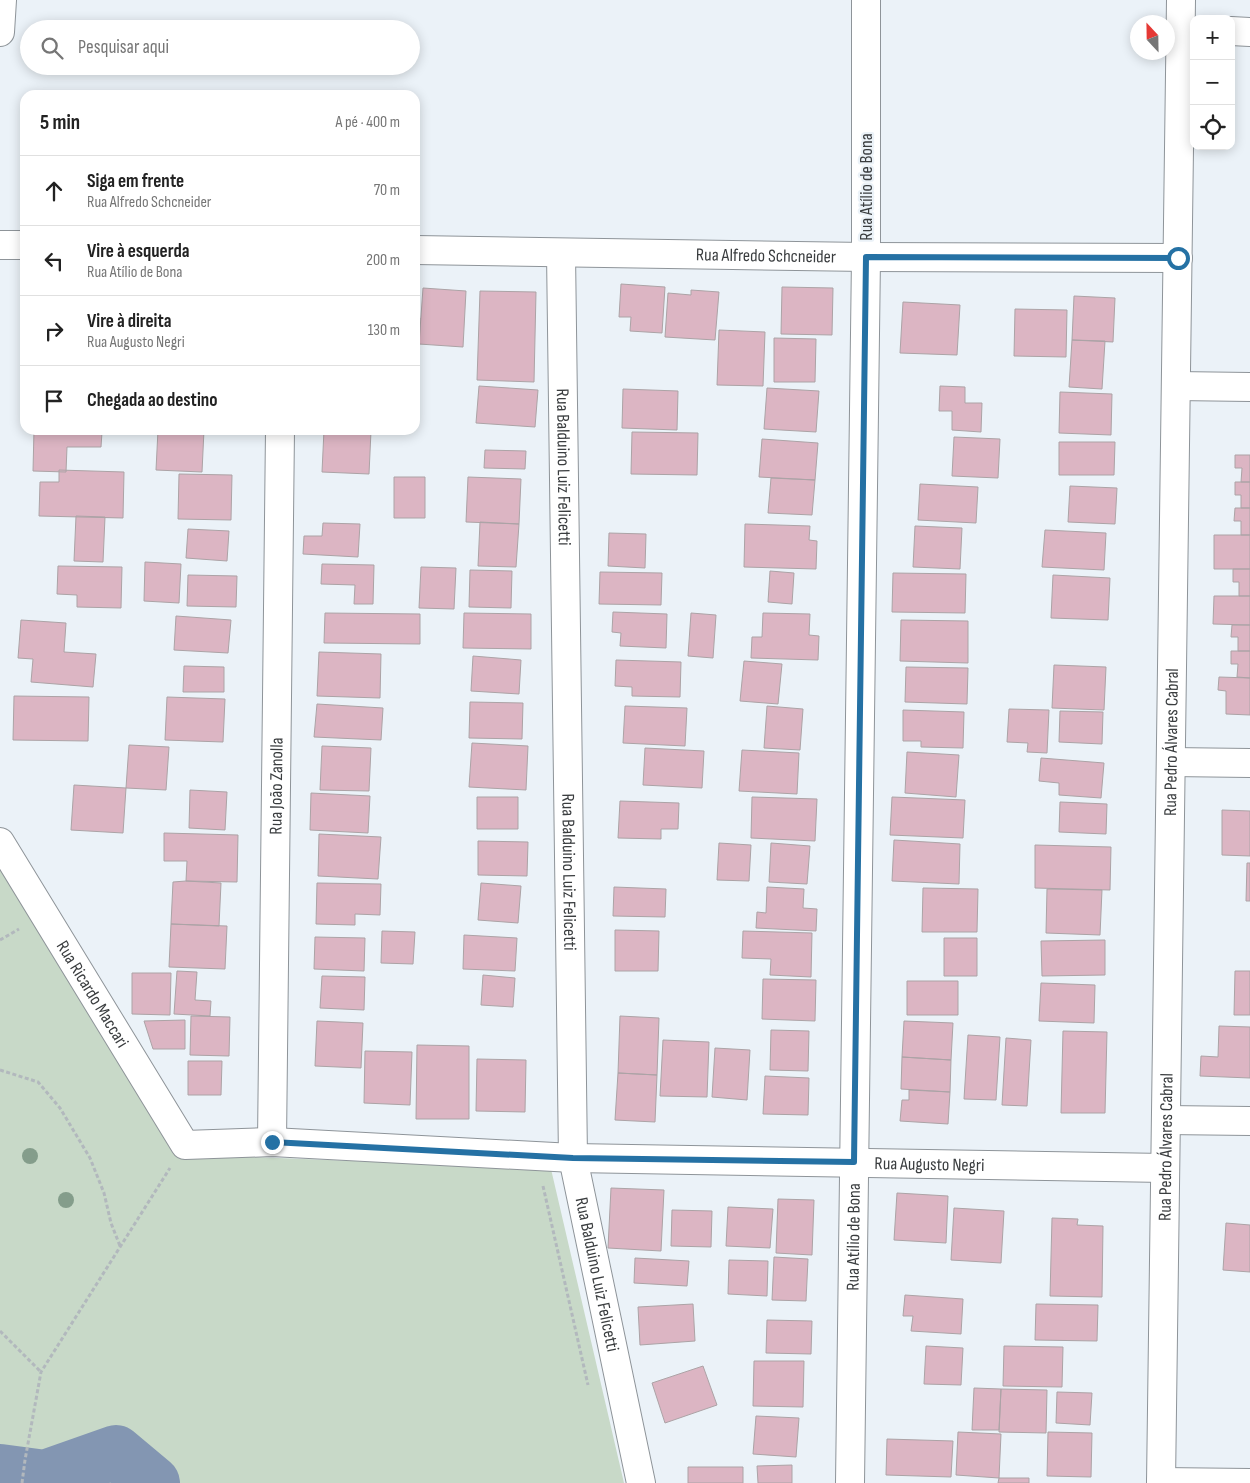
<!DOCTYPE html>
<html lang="pt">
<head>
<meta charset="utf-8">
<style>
	:root { --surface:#fff; --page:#f2f2f2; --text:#222; --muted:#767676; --line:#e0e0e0 }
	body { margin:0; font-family:"Sofia Sans Condensed",sans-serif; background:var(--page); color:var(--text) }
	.controls { position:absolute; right:15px; top:15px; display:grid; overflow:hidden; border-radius:10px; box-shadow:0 2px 12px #0003 }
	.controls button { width:45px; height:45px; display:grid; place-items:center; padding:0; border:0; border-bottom:1px solid var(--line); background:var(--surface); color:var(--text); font:25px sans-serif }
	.compass { position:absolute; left:1130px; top:15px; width:45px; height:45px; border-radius:50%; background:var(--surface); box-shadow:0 2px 12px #0003; rotate:338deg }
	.stop { position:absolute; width:15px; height:15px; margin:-11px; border:4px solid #2571a4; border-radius:50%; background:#fff }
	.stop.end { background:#2571a4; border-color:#fff; box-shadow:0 1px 5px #0008 }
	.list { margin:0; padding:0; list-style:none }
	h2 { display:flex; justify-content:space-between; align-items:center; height:65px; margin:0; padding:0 20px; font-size:21px }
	h2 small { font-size:16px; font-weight:400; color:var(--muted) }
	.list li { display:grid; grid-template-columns:32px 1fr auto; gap:15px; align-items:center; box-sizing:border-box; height:70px; padding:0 20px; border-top:1px solid var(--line) }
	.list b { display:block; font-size:19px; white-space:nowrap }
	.list p { margin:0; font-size:16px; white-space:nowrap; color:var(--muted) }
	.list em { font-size:16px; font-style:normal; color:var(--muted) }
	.icon { flex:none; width:28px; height:28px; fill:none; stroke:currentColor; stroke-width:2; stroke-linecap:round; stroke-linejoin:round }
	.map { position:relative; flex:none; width:1250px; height:1483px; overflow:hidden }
	.search { position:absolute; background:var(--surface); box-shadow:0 2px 12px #0003; left:20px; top:20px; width:400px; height:55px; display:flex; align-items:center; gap:12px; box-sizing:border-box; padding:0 18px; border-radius:28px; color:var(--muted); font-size:19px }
	.panel { position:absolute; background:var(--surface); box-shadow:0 2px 12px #0003; left:20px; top:90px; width:400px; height:345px; border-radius:15px }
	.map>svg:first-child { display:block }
	.green { fill:#c8d9c8 }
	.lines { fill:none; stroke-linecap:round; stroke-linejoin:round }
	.river { stroke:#8396b2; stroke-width:54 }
	.building { fill:#dcb5c3; stroke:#aca3a6 }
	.minor-casing { stroke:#8e9499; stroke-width:30 }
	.tertiary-casing { stroke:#8e9499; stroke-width:30 }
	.path { stroke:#b2b8bd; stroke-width:3; stroke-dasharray:4 2.5; stroke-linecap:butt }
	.minor { stroke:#fff; stroke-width:28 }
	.tertiary { stroke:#fff; stroke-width:28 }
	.tree { fill:#849d8b }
	.route { stroke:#2571a4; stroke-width:6 }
	.labels { text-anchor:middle; stroke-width:4.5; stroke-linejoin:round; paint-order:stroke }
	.street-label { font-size:18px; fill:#3a3d3f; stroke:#ebf2f8 }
</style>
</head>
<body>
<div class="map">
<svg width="1250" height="1483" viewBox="0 0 1250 1483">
	<rect width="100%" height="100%" fill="#ebf2f8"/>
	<path class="green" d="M0,856L182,1154L551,1169L624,1483H0Z"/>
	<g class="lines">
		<path class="river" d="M0,1471L45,1477L116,1452L153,1483"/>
	</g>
	<path class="building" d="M621,284L665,287L662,333L630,331L631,317H619Z
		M782,287L833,288L832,335L781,334Z
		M423,288L466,291L463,347L419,344Z
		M691,290L719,292L715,340L665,337L668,293L691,295Z
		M480,291L536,292L534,382L477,380Z
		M1074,296L1115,298L1113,342L1072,340Z
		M903,302L960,305L957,355L900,353Z
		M1015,309L1067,310L1066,357L1014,356Z
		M415,317L420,318L419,361H415Z
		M719,330L765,332L763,386L717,385Z
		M774,338L816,339L815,382H774Z
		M1072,340L1105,341L1102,389L1069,387Z
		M479,386L538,390L535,427L476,423Z
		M940,386L965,387V403H982L981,432L952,430V411H939Z
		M767,388L819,391L816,432L764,429Z
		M623,389L678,391L677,430L622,428Z
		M1060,392L1112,394L1111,435L1059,433Z
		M34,430L102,432L101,447H67L66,472L33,471Z
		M158,430H204L202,472L156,470Z
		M324,430L371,431L369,474L322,472Z
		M632,432L698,433L697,475L631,474Z
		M954,437L1000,439L998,478L952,476Z
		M762,439L818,443L815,480L759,477Z
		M1059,442H1115L1114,475H1059Z
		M485,450L526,451L525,469L484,468Z
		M1235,455H1250V482H1241L1242,468H1235Z
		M59,470L124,472L123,518L39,516L40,482H59Z
		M179,474L232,475L231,520L178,519Z
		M394,477H425V518H394Z
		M468,477L521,479L519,524L466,522Z
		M771,478L815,480L812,515L768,513Z
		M1235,482H1250V508H1241V495H1235Z
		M920,484L978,487L976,523L918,520Z
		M1070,486L1117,488L1115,524L1068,522Z
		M1235,508H1250V535H1241V521H1234Z
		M76,516L105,517L103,562L74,561Z
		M480,522L519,524L516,567L478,566Z
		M323,523L360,524L358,557L303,554L304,536H322Z
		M745,524L810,526L809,540L817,541L816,569L744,567Z
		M915,526L962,528L960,569L913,567Z
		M188,529L229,531L227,561L186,558Z
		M1045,530L1106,533L1104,570L1042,567Z
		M609,533L646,534L645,568L608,566Z
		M1214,535H1250V569H1214Z
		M145,562L181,564L179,603L144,601Z
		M322,564L374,565L373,604H354L355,585L321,584Z
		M58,566L122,567L121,608L77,607V595L57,594Z
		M421,567L456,568L454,609L419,608Z
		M1233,569H1250V596H1239V582H1233Z
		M470,570L512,571L511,608L469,607Z
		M770,571L794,573L792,604L768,602Z
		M600,572L662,573L661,605L599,604Z
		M893,573L966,574L965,613L892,612Z
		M188,575L237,576L236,607L187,606Z
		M1053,575L1110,578L1108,620L1051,618Z
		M1214,596H1250V625L1213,624Z
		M613,612L667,614L666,648L620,646L621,633L612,632Z
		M325,613L420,614V644L324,643Z
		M464,613L531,614V649L463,648Z
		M691,613L716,615L713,658L688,656Z
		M763,613L810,614L809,635L819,636L818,660L751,658L752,637H762Z
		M176,616L231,620L228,653L174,650Z
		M21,620L66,623L64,652L96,654L93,687L31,682L33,659L18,658Z
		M901,620L968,621V663L900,661Z
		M1232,625H1250V651H1238V637H1231Z
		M1231,651H1250V678L1237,677L1238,664H1231Z
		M319,652L381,654L380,698L317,696Z
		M473,656L521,660L519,694L471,691Z
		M616,660L681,662L680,697L632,696V687L615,686Z
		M744,661L782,664L778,704L740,701Z
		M1054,665L1106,667L1104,710L1052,708Z
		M184,666L224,667V692H183Z
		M906,667L968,668L967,704L905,702Z
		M1219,677L1250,678V715L1226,714V691L1218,690Z
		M14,696L89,697L88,741L13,740Z
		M167,697L225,699L223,742L165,740Z
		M470,702L523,703L522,739L469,738Z
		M317,704L383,708L381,740L314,737Z
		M625,706L687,708L685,746L623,743Z
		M767,706L803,709L800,750L764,748Z
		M1009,709L1049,710L1047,753L1027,752L1028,743L1007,742Z
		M903,710L964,712L963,748L921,747V741H903Z
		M1060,711L1103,712L1102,744L1059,742Z
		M472,743L528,746L526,790L469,787Z
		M129,745L169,747L166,790L126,788Z
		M322,746L371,748L369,791L320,790Z
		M645,748L704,751L702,788L643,785Z
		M742,750L799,753L797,794L739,791Z
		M907,752L959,755L956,797L905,793Z
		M1041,758L1104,763L1101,798L1059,795V783L1039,781Z
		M74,785L126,788L123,833L71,830Z
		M190,790L227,792L225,830L189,828Z
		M311,793L370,796L368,833L310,830Z
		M477,797H518V829H477Z
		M752,797L817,799L815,841L751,838Z
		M892,797L965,800L963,838L890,835Z
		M620,801L679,803L678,829H661V839L618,838Z
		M1060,802L1107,804L1106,834L1059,832Z
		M1222,810L1250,811V856L1222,855Z
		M164,833L238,835L237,882L186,881L187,861H164Z
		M319,834L381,837L378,879L318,876Z
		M894,840L960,844L959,884L892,881Z
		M478,841L528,842L527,876L478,875Z
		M719,843L751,845L749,881L717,880Z
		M771,843L810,846L807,884L769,882Z
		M1035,845L1111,847L1110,890L1035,888Z
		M1247,863H1250V901H1246Z
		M186,881L221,883L219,926L171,924L173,882Z
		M317,883L381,884L380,915L355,914V925L316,924Z
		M481,883L521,886L518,923L478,920Z
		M614,887L666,889L665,917L613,916Z
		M767,887L804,889L803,908L817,909L816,931L756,928L757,912L766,913Z
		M923,888L978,889L977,932H922Z
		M1047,889L1102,890L1100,935L1046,933Z
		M171,924L227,926L225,969L169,967Z
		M615,930L659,931L658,971H615Z
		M382,931L415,932L413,964L381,963Z
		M743,931L812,933L811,977L770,975L771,959L742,958Z
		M464,935L517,938L515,971L463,969Z
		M315,937L365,938L364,971L314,969Z
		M944,938H977V976H944Z
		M1105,940V975L1042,976L1041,941Z
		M177,971L197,972L195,1000L211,1001L210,1016L174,1014Z
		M1235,971H1250V1015H1234Z
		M132,973H171L170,1015L132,1014Z
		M483,975L515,978L513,1007L481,1005Z
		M322,976L365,977L364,1010L320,1008Z
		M763,979L816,980L815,1021L762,1019Z
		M907,981H958V1015H907Z
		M1041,983L1095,985L1094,1023L1039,1021Z
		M191,1016L230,1017L229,1056L190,1055Z
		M620,1016L659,1018L657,1075L618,1073Z
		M185,1020V1049H153L144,1021Z
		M317,1021L363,1023L361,1068L315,1066Z
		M904,1021L953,1023L951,1060L902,1057Z
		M1219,1026L1250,1027V1078L1200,1076L1201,1056L1218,1057Z
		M771,1030L809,1031L808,1071L770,1070Z
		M1063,1031L1107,1032L1105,1113H1061Z
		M968,1035L1000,1037L996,1100L964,1099Z
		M1006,1038L1031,1040L1027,1106L1002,1105Z
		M663,1040L709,1042L707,1097L660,1096Z
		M417,1045L469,1046V1119H416Z
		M715,1048L750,1050L747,1100L712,1097Z
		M365,1051L412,1052L410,1105L364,1103Z
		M902,1057L951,1060L950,1092L901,1089Z
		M477,1059L526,1060L525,1112L476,1111Z
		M188,1061H222L221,1095H188Z
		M618,1073L657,1075L655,1122L615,1120Z
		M765,1076L809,1078L808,1115L763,1114Z
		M909,1090L950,1092L948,1124L900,1121L902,1100H909Z
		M611,1188L664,1190L661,1251L608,1248Z
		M897,1193L948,1196L946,1243L894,1240Z
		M778,1199L814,1200L812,1255L776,1253Z
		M728,1207L773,1209L770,1248L726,1246Z
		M954,1208L1004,1211L1001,1263L951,1260Z
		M672,1210L712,1211L711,1247L671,1246Z
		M1052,1218L1078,1219L1077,1225L1103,1226L1102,1297L1050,1296Z
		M1226,1223L1250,1225V1272L1223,1270Z
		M774,1257L808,1259L806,1301L772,1300Z
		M635,1258L689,1261L687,1286L634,1283Z
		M729,1260L768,1261L767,1296L728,1294Z
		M905,1295L963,1299L961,1334L911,1331L913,1316H903Z
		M693,1304L695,1341L640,1345L638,1307Z
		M1036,1304L1098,1305L1097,1341L1035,1340Z
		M767,1320L812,1321L811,1354L766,1353Z
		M926,1346L963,1348L961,1385L924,1384Z
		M1004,1346L1063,1347L1062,1387L1003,1386Z
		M754,1361H804L803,1407L753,1406Z
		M703,1366L717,1405L665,1423L652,1383Z
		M974,1388L1001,1389L999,1430H972Z
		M1001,1389L1047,1390L1046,1433L999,1432Z
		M1057,1392L1092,1393L1090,1425L1056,1423Z
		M756,1416L799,1418L796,1457L753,1454Z
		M958,1432L1001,1434L999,1478L956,1475Z
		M1048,1432L1092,1433L1091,1477L1047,1476Z
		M887,1439L953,1441L951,1477L886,1475Z
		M792,1465V1483H758L757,1466Z
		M688,1467H743V1483H688Z
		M999,1478H1029V1483H998Z"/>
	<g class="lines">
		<defs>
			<g id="minor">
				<path d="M1231,31L1250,32"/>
				<path d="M0,32L2,0"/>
				<path d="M0,245H25"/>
				<path id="s1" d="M415,250L866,257L1178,258"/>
				<path id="s2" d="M561,253L573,1158L641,1483"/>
				<path d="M1176,386L1250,387"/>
				<path d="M1171,762L1250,763"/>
				<path id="s3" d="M0,842L185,1145L272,1142L573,1158L1165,1168"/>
				<path d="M1166,1120L1250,1121"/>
				<path id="s4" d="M272,1142L280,430"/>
				<path d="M1161,1482L1250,1483"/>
				<path id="s5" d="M850,1483L866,257V0"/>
			</g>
			<g id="tertiary">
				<path id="s6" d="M1161,1483L1181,0"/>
			</g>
		</defs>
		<use href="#minor" class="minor-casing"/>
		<use href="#tertiary" class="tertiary-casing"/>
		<path class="path" d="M0,940L19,929
			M0,1070L38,1082L60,1108L90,1158L104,1193L111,1223L120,1246
			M543,1186L588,1385
			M0,1331L41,1372
			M22,1483L25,1460L41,1372L170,1168"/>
		<use href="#minor" class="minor"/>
		<use href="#tertiary" class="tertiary"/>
	</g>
	<g class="tree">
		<circle cx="30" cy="1156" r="8"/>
		<circle cx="66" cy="1200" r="8"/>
	</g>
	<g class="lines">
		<path class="route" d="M272,1142L573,1158L854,1162L866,257L1178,258"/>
	</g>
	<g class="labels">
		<g class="street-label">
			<text transform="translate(866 187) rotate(-90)" y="6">Rua Atílio de Bona</text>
			<text dy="6" stroke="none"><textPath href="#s1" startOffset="351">Rua Alfredo Schcneider</textPath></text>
			<text dy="6" stroke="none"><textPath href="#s2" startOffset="214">Rua Balduino Luiz Felicetti</textPath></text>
			<text dy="6" stroke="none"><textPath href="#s6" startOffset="741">Rua Pedro Álvares Cabral</textPath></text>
			<text dy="6" stroke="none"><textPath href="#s4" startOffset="356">Rua João Zanolla</textPath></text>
			<text dy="6" stroke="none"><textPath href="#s2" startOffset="619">Rua Balduino Luiz Felicetti</textPath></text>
			<text dy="6" stroke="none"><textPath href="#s3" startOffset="178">Rua Ricardo Maccari</textPath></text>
			<text dy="6" stroke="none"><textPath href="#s6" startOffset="336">Rua Pedro Álvares Cabral</textPath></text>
			<text dy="6" stroke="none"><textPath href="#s3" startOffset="1100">Rua Augusto Negri</textPath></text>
			<text dy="6" stroke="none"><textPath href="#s5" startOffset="246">Rua Atílio de Bona</textPath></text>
			<text dy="6" stroke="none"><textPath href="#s2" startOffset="1024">Rua Balduino Luiz Felicetti</textPath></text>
		</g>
	</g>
</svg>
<div class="controls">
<button>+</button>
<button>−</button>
<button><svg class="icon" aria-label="locate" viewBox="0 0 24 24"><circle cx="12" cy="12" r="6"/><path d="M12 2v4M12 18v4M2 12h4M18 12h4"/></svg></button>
</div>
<svg class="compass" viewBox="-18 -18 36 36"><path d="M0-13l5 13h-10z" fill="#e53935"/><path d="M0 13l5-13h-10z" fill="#767676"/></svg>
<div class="stop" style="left:1178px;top:258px"></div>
<div class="stop end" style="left:272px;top:1142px"></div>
<div class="search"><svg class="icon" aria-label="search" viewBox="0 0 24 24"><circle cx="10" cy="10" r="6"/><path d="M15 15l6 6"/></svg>Pesquisar aqui</div>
<section class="panel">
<h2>5 min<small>A pé · 400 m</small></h2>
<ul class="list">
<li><svg class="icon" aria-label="ahead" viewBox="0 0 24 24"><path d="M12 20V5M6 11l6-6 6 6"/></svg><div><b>Siga em frente</b><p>Rua Alfredo Schcneider</p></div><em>70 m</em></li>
<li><svg class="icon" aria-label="left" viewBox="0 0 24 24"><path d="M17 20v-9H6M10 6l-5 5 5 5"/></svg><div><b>Vire à esquerda</b><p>Rua Atílio de Bona</p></div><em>200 m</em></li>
<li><svg class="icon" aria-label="right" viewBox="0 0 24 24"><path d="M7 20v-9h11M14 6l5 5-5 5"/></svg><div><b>Vire à direita</b><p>Rua Augusto Negri</p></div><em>130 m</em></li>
<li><svg class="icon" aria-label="arrive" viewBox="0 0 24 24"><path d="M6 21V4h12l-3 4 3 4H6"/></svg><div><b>Chegada ao destino</b></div></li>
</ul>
</section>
</div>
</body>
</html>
